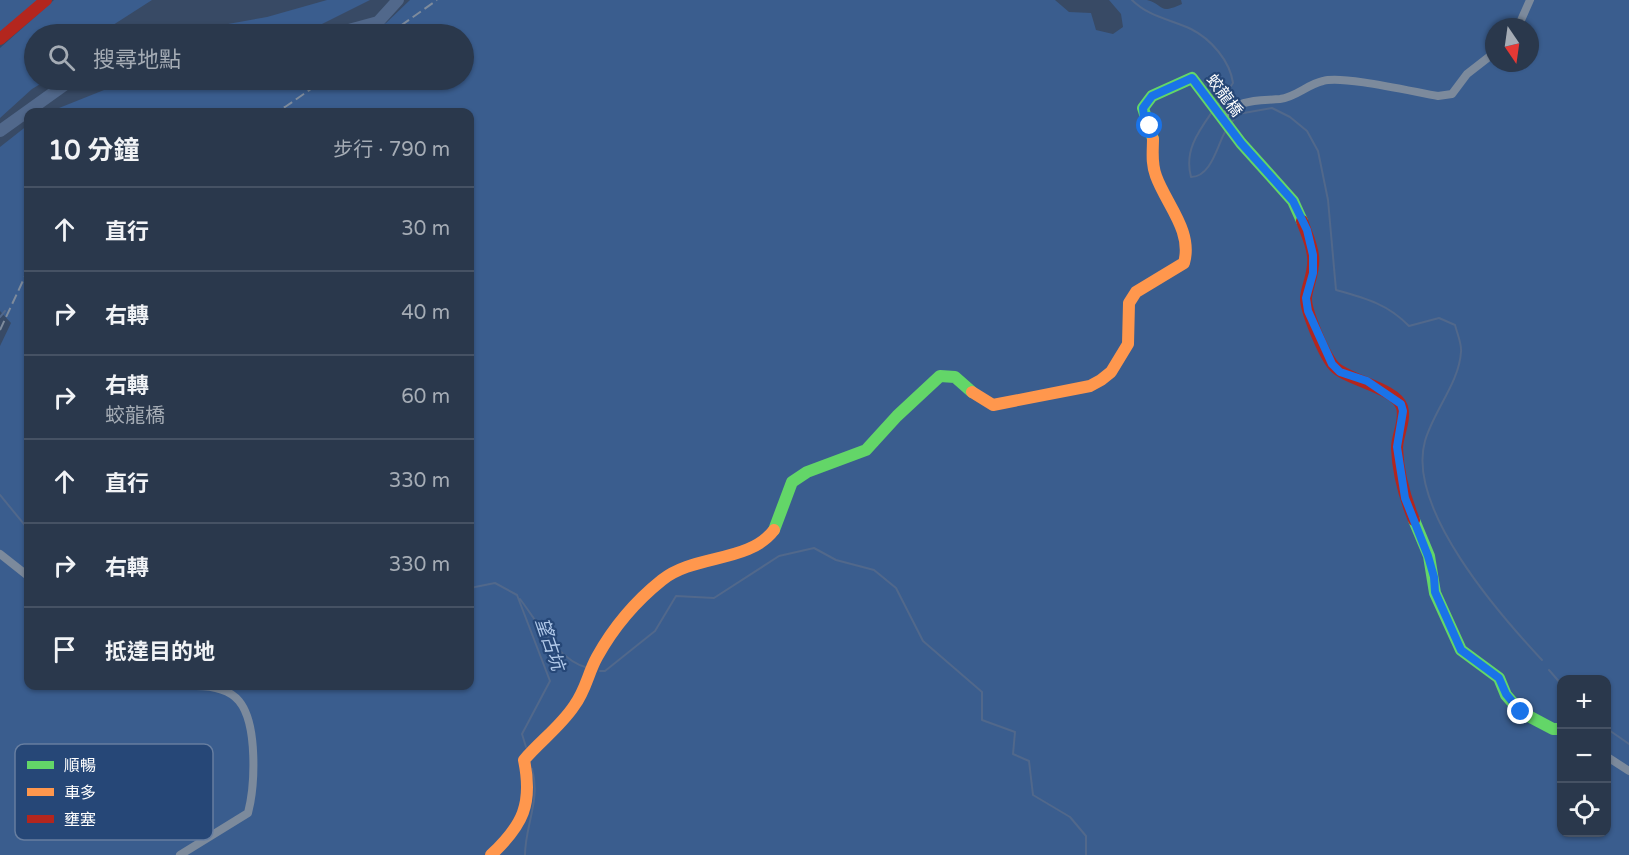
<!DOCTYPE html>
<html lang="zh-TW">
<head>
<meta charset="utf-8">
<style>
	:root { --surface:#2a384c; --page:#364356; --text:#f1f3f6; --muted:#a5acb5; --line:#465264 }
	body { margin:0; font-family:"Varela Round","Noto Sans TC",sans-serif; background:var(--page); color:var(--text) }
	.controls { position:absolute; right:18px; bottom:18px; display:grid; overflow:hidden; border-radius:12px; box-shadow:0 2px 4px #0004 }
	.controls button { width:54px; height:54px; display:grid; place-items:center; padding:0; border:0; border-bottom:2px solid var(--line); background:var(--surface); color:var(--text); font:30px sans-serif }
	.compass { position:absolute; left:1485px; top:18px; width:54px; height:54px; border-radius:50%; background:var(--surface); box-shadow:0 2px 4px #0004; rotate:167deg }
	.stop { position:absolute; width:18px; height:18px; margin:-14px; border:4px solid #1a73e8; border-radius:50%; background:#fff }
	.stop.end { background:#1a73e8; border-color:#fff; box-shadow:0 2px 6px #0008 }
	.list { margin:0; padding:0; list-style:none }
	h2 { display:flex; justify-content:space-between; align-items:center; height:78px; margin:0; padding:0 24px; font-size:26px }
	h2 small { font-size:20px; font-weight:400; color:var(--muted) }
	.list li { display:grid; grid-template-columns:39px 1fr auto; gap:18px; align-items:center; box-sizing:border-box; height:84px; padding:0 24px; border-top:2px solid var(--line) }
	.list b { display:block; font-size:22px; white-space:nowrap }
	.list p { margin:0; font-size:20px; white-space:nowrap; color:var(--muted) }
	.list em { font-size:20px; font-style:normal; color:var(--muted) }
	.icon { flex:none; width:33px; height:33px; fill:none; stroke:currentColor; stroke-width:2; stroke-linecap:round; stroke-linejoin:round }
	.map { position:relative; flex:none; width:1629px; height:855px; overflow:hidden }
	.search { position:absolute; background:var(--surface); box-shadow:0 2px 4px #0004; left:24px; top:24px; width:450px; height:66px; display:flex; align-items:center; gap:15px; box-sizing:border-box; padding:0 21px; border-radius:33px; color:var(--muted); font-size:22px }
	.panel { position:absolute; background:var(--surface); box-shadow:0 2px 4px #0004; left:24px; top:108px; width:450px; height:582px; border-radius:12px }
	.map>svg:first-child { display:block }
	.green { fill:#3a5d8e; fill-rule:evenodd }
	.lines { fill:none; stroke-linecap:round; stroke-linejoin:round }
	.stream { stroke:#51688b; stroke-width:2 }
	.river { stroke:#51688b; stroke-width:12 }
	.street { stroke:#7c8a9c; stroke-width:8 }
	.fast { stroke:#63d668; stroke-width:12 }
	.slow { stroke:#ff974d; stroke-width:12 }
	.jam { stroke:#b3261e; stroke-width:12 }
	.rail { stroke:#7e8b9c; stroke-width:2; stroke-dasharray:10 4.5; stroke-linecap:butt }
	.route { stroke:#1a73e8; stroke-width:8 }
	.labels { text-anchor:middle; stroke-width:4.5; stroke-linejoin:round; paint-order:stroke }
	.street-label { font-size:16px; fill:#fff; stroke:#264777 }
	.water-label { font-size:18px; font-style:italic; fill:#b2caea; stroke:#264777 }
	.key { fill:#264777; stroke:#677ea0; stroke-width:1.5 }
	.key-label { font-size:16px; fill:#fff }
</style>
</head>
<body>
<div class="map">
<svg width="1629" height="855" viewBox="0 0 1629 855">
	<rect width="100%" height="100%" fill="#384a65"/>
	<path class="green" d="M0,0H39L0,32Z
		M54,0H152L99,34H34V80H47L32,89L0,118V48Z
		M327,0H370L316,27L285,34H172L267,17Z
		M410,0H1055L1069,12L1091,13L1096,30L1113,34L1123,27L1121,14L1109,0C1120,0 1136,0 1147,0C1165,5 1158,15 1182,4L1181,0H1629V855H0V346L11,323L0,311V147L28,125V686H470V112H49L109,88L144,82L464,80V34H357L386,23ZM1494,27H1530V63H1494ZM1562,680H1606V832H1562Z"/>
	<g class="lines">
		<path class="stream" d="M1132,0C1149,17 1170,19 1191,29C1211,39 1230,61 1233,83L1218,105
			M1212,112C1198,132 1184,151 1191,177C1211,177 1217,146 1225,132
			M1232,122L1238,114L1272,108L1290,117L1307,131L1318,151L1328,200L1336,290C1365,298 1388,304 1409,326L1439,318L1455,325C1457,333 1462,344 1461,352C1459,383 1434,410 1425,441C1406,508 1499,614 1542,660
			M0,317L5,311
			M0,495L28,529
			M470,588L495,583L517,595L550,681L522,734L526,747
			M520,599C537,621 558,661 588,668
			M1549,670L1562,685
			M600,671H605L655,631L676,596L714,598L779,556L814,548L836,560L874,570L896,588L923,641L982,692V720L1015,732L1013,754L1029,761L1033,795L1070,817L1086,836V855
			M1606,728L1629,744
			M525,855C525,826 541,799 532,769"/>
		<path class="river" d="M334,34L378,22L398,0
			M0,131L67,83L90,80"/>
		<path class="street" d="M1518,27L1530,0
			M1222,119C1238,98 1257,101 1280,99C1296,97 1308,84 1323,81C1342,75 1414,92 1438,96L1452,94L1467,74L1494,53
			M0,554L28,576
			M1606,756L1629,771
			M180,855L248,813C255,786 258,724 239,701C229,689 210,686 196,686"/>
		<path class="fast" d="M1153,139L1143,108L1152,96L1192,78L1241,143L1293,201L1302,221
			M1414,520L1429,556L1435,593L1461,650L1499,678L1506,695L1521,712L1553,729H1562
			M774,530L792,482L807,472L866,450L897,416L940,376L955,377L972,392"/>
		<path class="slow" d="M972,392L993,405L1090,386L1101,380L1111,372L1128,344L1129,303L1136,292L1184,263C1193,231 1166,204 1156,176C1151,163 1153,151 1153,139
			M491,855C523,825 533,804 524,760C540,741 560,727 574,706C586,690 588,673 597,657C613,628 637,600 662,580C694,554 749,563 774,530"/>
		<path class="jam" d="M0,39L46,0
			M1302,221C1306,232 1312,245 1313,256C1315,271 1308,283 1306,297C1305,310 1324,354 1333,365C1344,380 1395,387 1402,407C1406,420 1397,436 1397,448C1398,473 1405,498 1414,520"/>
		<path class="rail" d="M389,34L437,0
			M270,112L285,107L324,80
			M0,330L28,270"/>
	</g>
	<g class="lines">
		<path class="route" d="M1150,126L1144,118L1143,108L1152,96L1192,78L1241,143L1293,201L1307,230L1313,255V273L1306,298L1308,311L1332,364L1340,372L1367,381L1401,404L1403,411L1397,447L1405,498L1428,556L1434,577L1435,592L1461,650L1499,678L1506,694L1521,712"/>
	</g>
	<g class="labels">
		<g class="street-label">
			<text transform="translate(1225 95) rotate(53)" y="6">蛟龍橋</text>
		</g>
		<g class="water-label">
			<text transform="translate(550 644) rotate(71)" y="6">望古坑</text>
		</g>
	</g>
	<rect x="15" y="744" width="198" height="96" rx="9" class="key"/>
	<rect x="27" y="761" width="27" height="8" fill="#63d668"/>
	<rect x="27" y="788" width="27" height="8" fill="#ff974d"/>
	<rect x="27" y="815" width="27" height="8" fill="#b3261e"/>
	<g class="key-label">
		<text x="64" y="771">順暢</text>
		<text x="64" y="798">車多</text>
		<text x="64" y="825">壅塞</text>
	</g>
</svg>
<div class="controls">
<button>+</button>
<button>−</button>
<button><svg class="icon" aria-label="locate" viewBox="0 0 24 24"><circle cx="12" cy="12" r="6"/><path d="M12 2v4M12 18v4M2 12h4M18 12h4"/></svg></button>
</div>
<svg class="compass" viewBox="-18 -18 36 36"><path d="M0-13l5 13h-10z" fill="#e53935"/><path d="M0 13l5-13h-10z" fill="#a5acb5"/></svg>
<div class="stop" style="left:1150px;top:126px"></div>
<div class="stop end" style="left:1521px;top:712px"></div>
<div class="search"><svg class="icon" aria-label="search" viewBox="0 0 24 24"><circle cx="10" cy="10" r="6"/><path d="M15 15l6 6"/></svg>搜尋地點</div>
<section class="panel">
<h2>10 分鐘<small>步行 · 790 m</small></h2>
<ul class="list">
<li><svg class="icon" aria-label="ahead" viewBox="0 0 24 24"><path d="M12 20V5M6 11l6-6 6 6"/></svg><div><b>直行</b></div><em>30 m</em></li>
<li><svg class="icon" aria-label="right" viewBox="0 0 24 24"><path d="M7 20v-9h11M14 6l5 5-5 5"/></svg><div><b>右轉</b></div><em>40 m</em></li>
<li><svg class="icon" aria-label="right" viewBox="0 0 24 24"><path d="M7 20v-9h11M14 6l5 5-5 5"/></svg><div><b>右轉</b><p>蛟龍橋</p></div><em>60 m</em></li>
<li><svg class="icon" aria-label="ahead" viewBox="0 0 24 24"><path d="M12 20V5M6 11l6-6 6 6"/></svg><div><b>直行</b></div><em>330 m</em></li>
<li><svg class="icon" aria-label="right" viewBox="0 0 24 24"><path d="M7 20v-9h11M14 6l5 5-5 5"/></svg><div><b>右轉</b></div><em>330 m</em></li>
<li><svg class="icon" aria-label="arrive" viewBox="0 0 24 24"><path d="M6 21V4h12l-3 4 3 4H6"/></svg><div><b>抵達目的地</b></div></li>
</ul>
</section>
</div>
</body>
</html>
